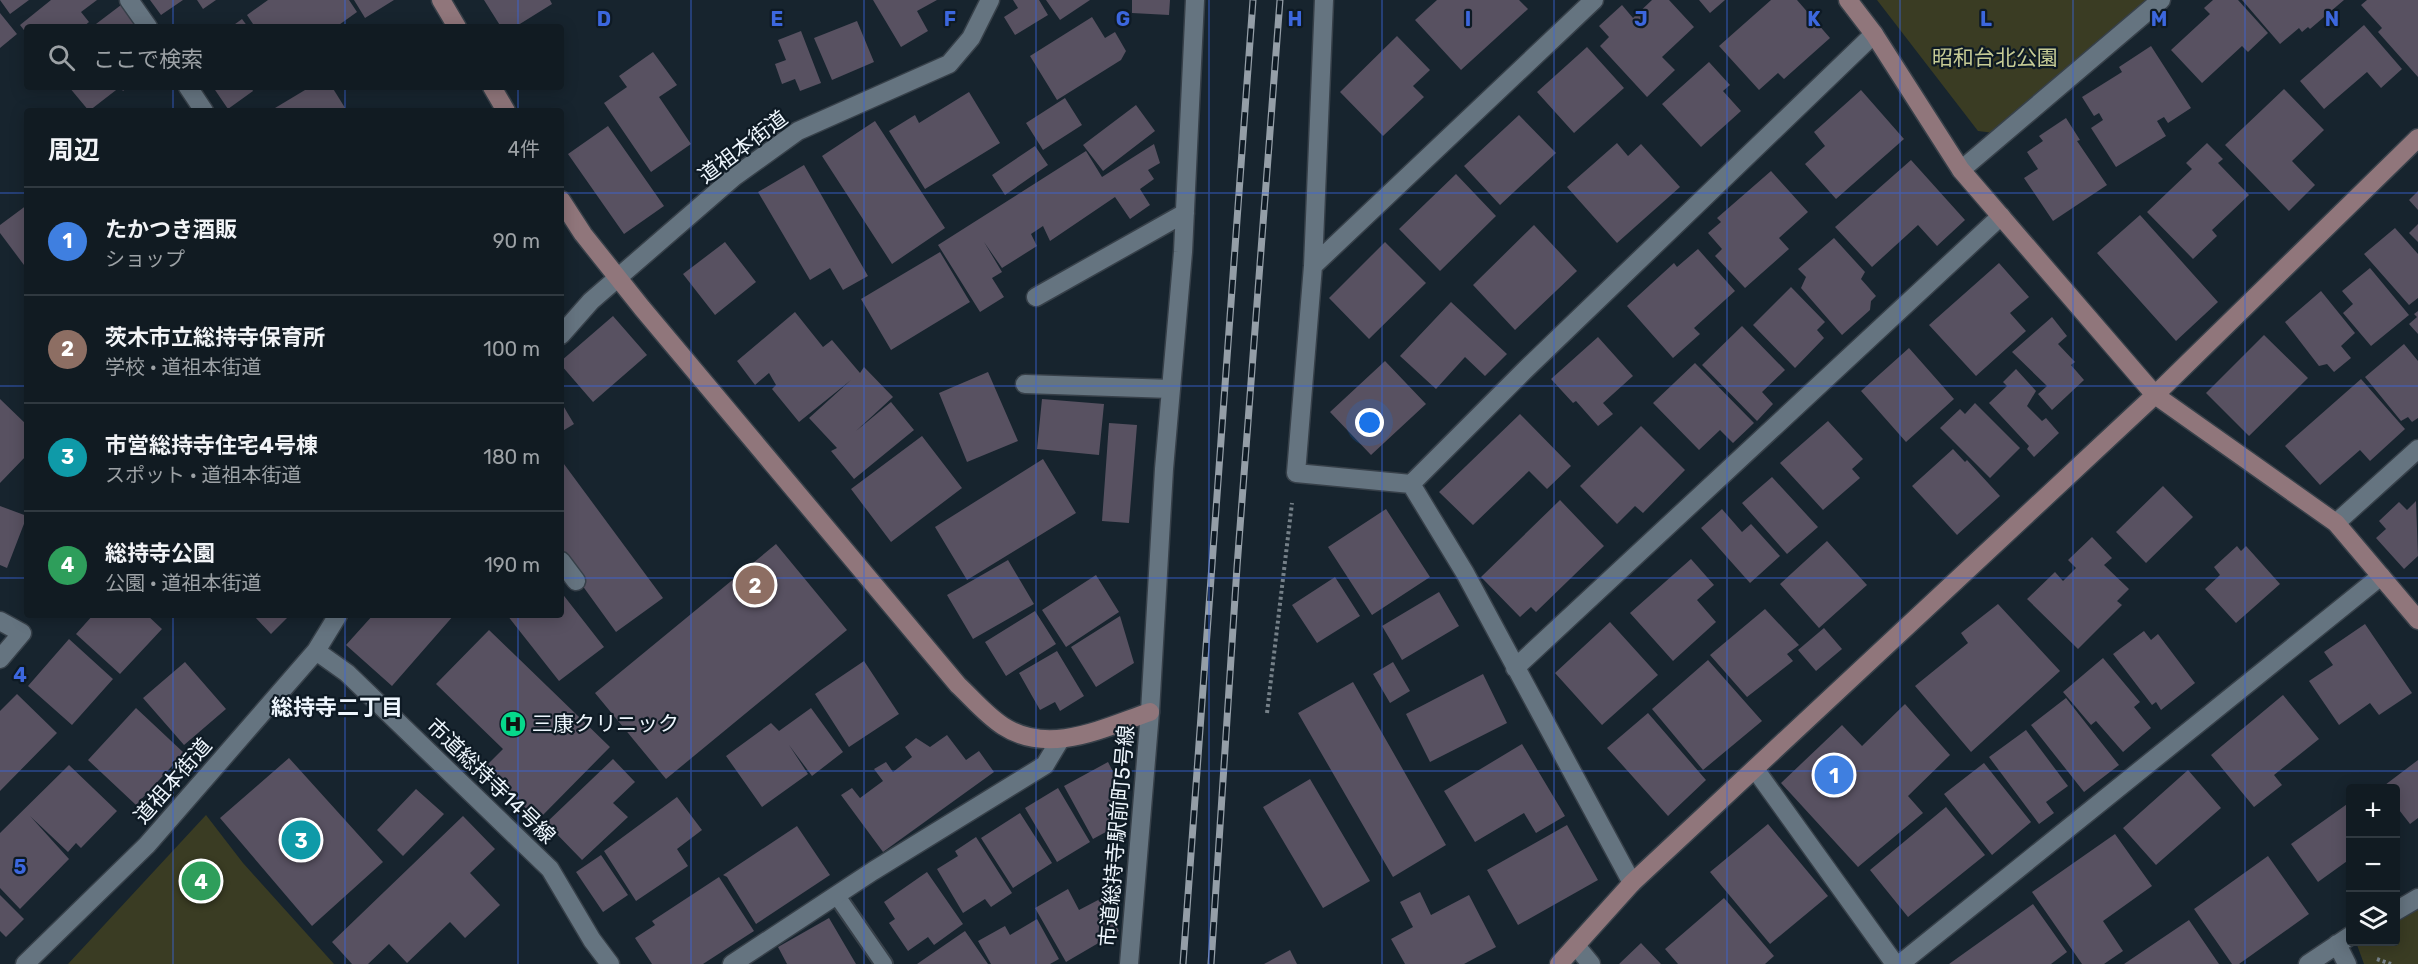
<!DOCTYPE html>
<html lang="ja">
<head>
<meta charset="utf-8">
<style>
	:root { --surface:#111b22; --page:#1a242a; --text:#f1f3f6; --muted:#9ca1a5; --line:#303940; --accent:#ea580c }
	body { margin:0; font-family:Rubik,"Noto Sans JP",sans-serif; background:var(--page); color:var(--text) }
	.controls { position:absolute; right:18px; bottom:18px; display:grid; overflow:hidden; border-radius:6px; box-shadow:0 3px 15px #0003 }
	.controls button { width:54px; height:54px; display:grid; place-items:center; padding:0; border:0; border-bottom:2px solid var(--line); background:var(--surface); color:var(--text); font:30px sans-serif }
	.you { position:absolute; left:1370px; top:423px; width:21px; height:21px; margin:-15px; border:4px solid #fff; border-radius:50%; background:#1a73e8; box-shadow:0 0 0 9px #1a73e833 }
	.badge { display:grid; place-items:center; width:39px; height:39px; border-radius:50%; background:var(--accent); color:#fff; font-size:20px; font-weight:700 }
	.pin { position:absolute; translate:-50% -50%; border:3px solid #fff; box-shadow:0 2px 6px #0006 }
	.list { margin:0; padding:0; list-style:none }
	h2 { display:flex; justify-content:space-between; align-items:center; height:78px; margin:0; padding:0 24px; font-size:26px }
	h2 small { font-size:20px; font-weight:400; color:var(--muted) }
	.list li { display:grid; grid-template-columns:39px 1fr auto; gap:18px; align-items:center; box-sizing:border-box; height:108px; padding:0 24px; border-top:2px solid var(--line) }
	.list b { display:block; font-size:22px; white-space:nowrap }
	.list p { margin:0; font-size:20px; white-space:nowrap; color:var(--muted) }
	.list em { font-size:20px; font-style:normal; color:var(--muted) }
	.icon { flex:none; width:33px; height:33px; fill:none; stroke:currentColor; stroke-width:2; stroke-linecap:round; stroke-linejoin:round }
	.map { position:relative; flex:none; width:2418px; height:964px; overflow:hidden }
	.search { position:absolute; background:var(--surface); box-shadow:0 3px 15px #0003; left:24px; top:24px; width:540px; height:66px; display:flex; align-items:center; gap:15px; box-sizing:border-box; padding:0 21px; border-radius:6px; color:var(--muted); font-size:22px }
	.panel { position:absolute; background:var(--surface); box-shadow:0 3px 15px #0003; left:24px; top:108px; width:540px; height:510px; border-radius:6px }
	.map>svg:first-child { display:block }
	.green { fill:#3a3c23 }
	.building { fill:#585161 }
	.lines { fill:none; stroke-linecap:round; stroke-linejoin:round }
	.lane-casing { stroke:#374049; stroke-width:20 }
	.street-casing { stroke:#374049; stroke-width:21 }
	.secondary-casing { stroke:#374049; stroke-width:21 }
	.path { stroke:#768189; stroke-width:4; stroke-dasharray:3 3; stroke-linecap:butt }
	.lane { stroke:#657480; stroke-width:16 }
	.street { stroke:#657480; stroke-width:18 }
	.secondary { stroke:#90767b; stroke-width:18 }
	.rail-casing { stroke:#949ea7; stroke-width:7 }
	.rail { stroke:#0e1a24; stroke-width:4.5; stroke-dasharray:14; stroke-linecap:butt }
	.grid { fill:none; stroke:#3c67de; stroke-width:1.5; stroke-opacity:0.55 }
	.labels { text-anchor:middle; stroke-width:4.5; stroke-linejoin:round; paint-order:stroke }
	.park-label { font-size:21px; fill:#c6cb95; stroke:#0e1a24 }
	.street-label { font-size:21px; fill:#eef6fd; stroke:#0e1a24 }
	.poi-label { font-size:21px; fill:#eef6fd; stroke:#0e1a24; text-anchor:start }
	.neighbourhood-label { font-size:22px; font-weight:bold; fill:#eef6fd; stroke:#0e1a24 }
	.grid-label { font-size:20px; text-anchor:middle; font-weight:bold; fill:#3c67de; stroke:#0e1a24; stroke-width:4.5; stroke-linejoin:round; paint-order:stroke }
</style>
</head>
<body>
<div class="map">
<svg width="2418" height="964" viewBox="0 0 2418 964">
	<rect width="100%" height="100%" fill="#17242e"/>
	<path class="green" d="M1877,0H2150L1994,133L1978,131Z
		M206,815L243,863L334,964H68Z
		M2418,909V964H2364L2356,942H2396V921Z"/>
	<path class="building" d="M0,0H29L10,14Z
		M51,0H97L81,12L89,22L83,27H27V34L20,25Z
		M150,0H183L161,15Z
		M197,0H216L203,9Z
		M268,0H349L357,12L336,27H255L247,15Z
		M354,0H394L365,18Z
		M484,0H550L552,4L515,27H501Z
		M873,0H937L917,11L928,31L901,47Z
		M1013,0H1039L1048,15L1015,35L1004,17L1018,8Z
		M1046,0H1090L1060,20Z
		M1132,0H1170L1169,15L1132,13Z
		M1437,0H1519L1528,9L1461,70L1415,20Z
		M1652,0H1669L1694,27L1662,57L1675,70L1647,97L1600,46L1609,37L1599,26L1622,5L1633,18Z
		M1699,0H1725L1710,13Z
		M1771,0H1797L1830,38L1784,79L1778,73L1759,90L1719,46Z
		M2213,0H2238L2268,33L2248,52L2242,46L2202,83L2171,50L2210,14L2204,8Z
		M2242,0H2344L2310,29L2308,27L2302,32L2299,28L2280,44Z
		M2367,0H2418V77L2378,32L2382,28L2361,5Z
		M121,5L138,27H92Z
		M0,13L17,34L0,48Z
		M1092,17L1105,38L1115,32L1126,51L1121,60L1057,100L1030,56Z
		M242,19L248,27H231Z
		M857,21L874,62L832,80L814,38Z
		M2364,25L2402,69L2381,88L2367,72L2324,109L2300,81Z
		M801,31L821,83L800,91L795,79L782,84L775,64L786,60L778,40Z
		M1397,36L1430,70L1413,86L1424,97L1383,136L1340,92Z
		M2151,46L2191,108L2168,123L2164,117L2157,121L2166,136L2116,167L2091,128L2103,120L2099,113L2094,116L2082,97L2122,72L2119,67Z
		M1587,47L1624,88L1574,133L1537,92Z
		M653,52L677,85L659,97L691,144L651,172L604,103L627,87L619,76Z
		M1709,62L1730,85L1723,91L1741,111L1701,147L1662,104Z
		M69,87H128L123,91L120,87L89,111Z
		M213,87H251L253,91L228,109Z
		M310,87H332L347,111H270Z
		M2284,89L2324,130L2292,161L2315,185L2289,211L2225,145Z
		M1861,90L1904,139L1836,199L1805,164L1825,146L1814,132Z
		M969,92L1000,143L925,189L889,131L915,115L919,123Z
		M1065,98L1082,125L1043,150L1026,123Z
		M1136,105L1155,131L1103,171L1083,145Z
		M1519,115L1556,153L1500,205L1464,166Z
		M2066,118L2080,140L2077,141L2107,185L2053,221L2024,178L2038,169L2027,152L2043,141L2039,136Z
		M875,121L945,228L892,264L822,156Z
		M608,126L664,206L624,234L568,154Z
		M1617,143L1628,156L1641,144L1680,187L1617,243L1567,187Z
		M2207,143L2223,159L2218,163L2249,195L2212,230L2217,236L2193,259L2147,212L2192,169L2186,163Z
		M1154,144L1160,163L1148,170L1154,179L1140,189L1150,205L1130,219L1115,197L1050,241L1043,226L1031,234L1037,246L1002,268L984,242L1002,272L992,278L1004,297L980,312L938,245L1086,151L1102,177Z
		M1035,146L1048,165L1005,195L992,175Z
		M1911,160L1965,220L1937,246L1918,225L1872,267L1835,227Z
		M804,165L868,276L843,290L830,268L810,280L758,192Z
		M1771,171L1808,212L1779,238L1789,249L1745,288L1715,256L1722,249L1708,233L1721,222L1717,218Z
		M1456,174L1496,216L1440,271L1399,229Z
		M2418,191V210L2409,200Z
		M27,205V269L0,233V225Z
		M2140,215L2218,302L2176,341L2097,253Z
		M2418,224V242L2409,233Z
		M1534,225L1577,271L1515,330L1473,285Z
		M2395,228L2418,254V298L2409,305L2364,254Z
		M1834,238L1865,272L1861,279L1876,296L1871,301L1870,310L1842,335L1801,288L1806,277L1798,269Z
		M725,242L756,282L715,315L683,274Z
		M1385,242L1426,283L1369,339L1329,298Z
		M1698,249L1735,291L1694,328L1700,334L1673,358L1627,306L1674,263L1677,267Z
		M940,252L970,302L891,350L861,299Z
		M1999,263L2029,297L2010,313L2026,331L1976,376L1929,325Z
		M2370,268L2409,315L2371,346L2343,313L2353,304L2342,291Z
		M1791,287L1825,322L1817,330L1824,338L1795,368L1753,325Z
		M2321,291L2355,333L2341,346L2351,358L2334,372L2327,364L2319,366L2285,322Z
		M1451,302L1507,354L1485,376L1465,357L1436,389L1400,356Z
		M2418,311V334L2409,324L2417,317L2414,314Z
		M795,312L823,347L832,340L860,373L864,367L893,397L856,431L891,402L914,430L854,479L831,451L837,448L809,418L851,380L799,422L772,389L776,385L769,373L755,385L737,361Z
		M613,316L647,355L593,402L561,365V361Z
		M2052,317L2067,336L2058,344L2075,362L2071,365L2084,380L2052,410L2038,394L2047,386L2012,352Z
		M1742,326L1785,370L1762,392L1773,404L1757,421L1702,365Z
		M2264,335L2308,378L2249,436L2206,393Z
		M1598,337L1633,376L1603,403L1613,414L1598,426L1576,401L1573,403L1551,379Z
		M2404,344L2418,361V418L2412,422L2408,417L2401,421L2365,377Z
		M1909,348L1954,399L1906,442L1861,391Z
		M1385,361L1426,404L1371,455L1330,412Z
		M1695,363L1754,423L1733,443L1720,430L1699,450L1653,403Z
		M2016,369L2036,391L2027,406L2042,421L2046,418L2059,433L2034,457L2027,449L2029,446L1989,403L2007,386L2003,382Z
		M988,372L1018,441L967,462L939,393Z
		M2361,379L2405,429L2370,461L2360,450L2320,485L2285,446Z
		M0,399L27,425V455L0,483Z
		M1042,399L1104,404L1099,455L1037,449Z
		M561,402L574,424L561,432Z
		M1975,403L2020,448L1990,478L1940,428L1960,409L1965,414Z
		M1520,414L1571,466L1547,489L1529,471L1473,525L1439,492Z
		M1828,421L1863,459L1852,469L1860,478L1823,510L1780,463Z
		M1109,423L1137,425L1129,523L1102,521Z
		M1641,426L1685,470L1643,513L1635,506L1617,524L1580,486Z
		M922,436L962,488L891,542L851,489Z
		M1953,449L1965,462L1967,460L2000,496L1957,535L1912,486Z
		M1043,459L1076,513L967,580L935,527Z
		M561,460L663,598L616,632L561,556Z
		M1772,477L1818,527L1787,554L1742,503Z
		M2163,486L2193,517L2146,563L2116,532Z
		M1560,500L1604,546L1536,612L1531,607L1520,617L1481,577Z
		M2416,501L2418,556L2404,569L2376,538L2386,529L2379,521L2399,502L2407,510Z
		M0,506L27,516L7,568L0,565Z
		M1386,509L1430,577L1372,615L1328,547Z
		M1722,509L1742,532L1751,524L1780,556L1750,583L1701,528Z
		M2092,537L2112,558L2104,565L2129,589L2117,601L2122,605L2078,649L2027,599L2055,572L2063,581L2076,568L2068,560Z
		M1827,541L1867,585L1819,628L1780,584Z
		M776,544L847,630L666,779L595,693Z
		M2237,546L2241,551L2246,546L2280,584L2236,623L2205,589L2220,575L2214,567Z
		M1691,559L1714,585L1697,600L1716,622L1673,661L1630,613Z
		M1008,560L1034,604L973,639L947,595Z
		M1096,575L1119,612L1066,647L1042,610Z
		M1335,577L1360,616L1317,643L1292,605Z
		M561,592L604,647L559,681L507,615H561Z
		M1439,592L1459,626L1402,660L1382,626Z
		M1998,604L2060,671L1971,752L1915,686L1968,643L1961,633Z
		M1765,609L1799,645L1787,654L1793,661L1747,697L1710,655Z
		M1035,611L1056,644L1006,676L985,642Z
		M93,615H147L162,629L120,674L76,634Z
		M253,615H290L271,634Z
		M373,615H454L392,686L346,645Z
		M1120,616L1134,663L1096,687L1071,647Z
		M1610,622L1658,675L1602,725L1555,673Z
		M2365,624L2412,693L2379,715L2370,703L2339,725L2309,681L2333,665L2324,652Z
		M1824,628L1842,649L1816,671L1798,650Z
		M489,630L610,747L538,820L484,768L503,749L436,684Z
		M2144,631L2151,640L2158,634L2195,683L2161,710L2156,702L2152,705L2113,654Z
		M69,639L113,679L72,725L28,686Z
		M1057,651L1084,696L1060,711L1055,702L1040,710L1019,673Z
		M2103,658L2140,702L2134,707L2151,728L2123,752L2096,721L2091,725L2063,692Z
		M1708,660L1762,721L1703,770L1652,709Z
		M864,661L899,714L849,747L815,694Z
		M185,662L226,709L184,745L143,698Z
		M1393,662L1410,691L1390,703L1373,674Z
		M1483,674L1507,723L1430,762L1406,714Z
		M1353,682L1446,845L1393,877L1298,713Z
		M17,694L57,733L0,791V711Z
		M2283,695L2319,739L2274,775L2282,785L2254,807L2211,755Z
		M2066,698L2119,765L2084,792L2031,725Z
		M1905,704L1950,755L1908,796L1923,813L1858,867L1781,783L1842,725L1862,746Z
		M136,708L184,753L136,805L88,760Z
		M811,708L843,752L812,776L789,745L808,774L762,807L726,756L771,723L779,731Z
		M1648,713L1706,780L1668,816L1607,748Z
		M2026,730L2068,786L2046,802L2054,813L2039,824L1989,757Z
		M947,735L966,760L979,751L994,772L883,852L841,795L852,788L860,798L883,781L874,769L886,762L893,772L912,757L905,747L916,738L930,747Z
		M1522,744L1565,816L1536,833L1524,813L1475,842L1444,791Z
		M289,758L383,862L312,926L220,818Z
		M613,759L635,782L613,803L628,817L582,860L546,823Z
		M2418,760V818L2410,824L2396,806V788H2381Z
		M1108,762L1122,789V810L1115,827L1093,839L1064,786Z
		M1984,763L2031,822L1992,855L1944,794Z
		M69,765L117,811L81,848L76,843L68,852L30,816L69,859L20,909L0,888V833Z
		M2188,770L2221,808L2156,865L2123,828Z
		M1310,779L1370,881L1323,908L1263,807Z
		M1058,788L1090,842L1057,862L1025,808Z
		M416,789L444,814L403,856L377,830Z
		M677,797L702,830L677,849L688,866L636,901L604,851Z
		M2350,802V859L2318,882L2291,844Z
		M1946,807L1985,855L1908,917L1870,870Z
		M1020,813L1052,863L1013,888L981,838Z
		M463,816L495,849L470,873L500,905L465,938L450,922L407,963L389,944L368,964H352L332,942Z
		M1768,824L1828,896L1770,944L1710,872Z
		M1567,825L1598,880L1518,925L1487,870Z
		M797,826L830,875L756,924L727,877L723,875Z
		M2115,834L2152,886L2103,921L2123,951L2104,964H2082L2032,892Z
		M976,837L1012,893L991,907L985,899L963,913L937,869L958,856L955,851Z
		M601,855L628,895L603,912L576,872Z
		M2268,856L2309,914L2239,964H2232L2194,909Z
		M927,872L963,924L934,945L928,937L908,951L889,923L895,919L884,902Z
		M719,877L754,931L703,964H652L635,938L655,925L652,921Z
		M1068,889L1079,910L1100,899L1119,931L1066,962L1035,908Z
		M1420,892L1431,915L1469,895L1496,947L1464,964H1405L1391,939L1413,927L1400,902Z
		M0,895L24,919L6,937L0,931Z
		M1724,898L1774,956L1765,964H1678L1665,949Z
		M2033,904L2067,952L2051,964H1949Z
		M829,918L856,964H787L778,947Z
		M1037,919L1059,959L1050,964H991L978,941L1005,926L1010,935Z
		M2189,920L2219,964H2124Z
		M965,931L988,964H917Z
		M1641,943L1661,964H1619Z
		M1290,950L1297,964H1264Z"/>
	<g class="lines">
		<defs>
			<path id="lane" d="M837,896L884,964"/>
			<path id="street" d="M129,0L148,27
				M1324,0L1313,266L1296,473L1411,484
				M188,87L204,111
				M1961,170L2161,0
				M1313,266L1594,0
				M1036,297L1185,213
				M561,335L591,301L734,177L798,131L949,64L971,38L990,0
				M1025,384L1171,389
				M2336,523L2418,449
				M561,561L576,581
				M0,621L22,633L0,659
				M316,651L347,673L550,869L592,940L610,964
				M1515,668L2001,216
				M1755,769L1895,964
				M1632,883L1465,573L1411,484L1524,371L1874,34
				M2396,911L2418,898
				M2337,944L2347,964
				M1577,947L1591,964
				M25,964L147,845L316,651L338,615
				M732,964L873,871L1045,765L1060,740
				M1129,964L1150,712L1164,469L1183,252L1195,0
				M1900,964L2381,576
				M2308,964L2350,936"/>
			<path id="secondary" d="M441,0L457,27
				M1848,0L1874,34L1961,170L2155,395L2336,523L2418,620
				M492,87L506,111
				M561,200L583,234L642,308L958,685C972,698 986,715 1003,726C1049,756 1103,728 1150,712
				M1559,964L1632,883L2155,395L2418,138"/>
		</defs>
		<use href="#lane" class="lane-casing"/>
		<use href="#street" class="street-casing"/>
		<use href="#secondary" class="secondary-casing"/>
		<path class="path" d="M1267,713L1292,503
			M2377,959L2391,964"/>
		<use href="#lane" class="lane"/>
		<use href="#street" class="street"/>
		<use href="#secondary" class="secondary"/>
		<defs>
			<path id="rail" d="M1183,964L1253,0
				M1211,964L1237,567L1280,0"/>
		</defs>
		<use href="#rail" class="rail-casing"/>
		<use href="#rail" class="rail"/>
	</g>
	<path class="grid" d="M173,0V27M345,0V27M518,0V27M691,0V964M864,0V964M1036,0V964M1209,0V964M1382,0V964M1554,0V964M1727,0V964M1900,0V964M2073,0V964M2245,0V964M173,87V111M345,87V111M518,87V111M0,193H27M561,193H2418M0,386H27M561,386H2418M0,578H27M561,578H2418M173,615V964M345,615V964M518,615V964M0,771H2418"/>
	<defs>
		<symbol id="hospital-disc" viewBox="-11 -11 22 22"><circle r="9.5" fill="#06d98b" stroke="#0e1a24"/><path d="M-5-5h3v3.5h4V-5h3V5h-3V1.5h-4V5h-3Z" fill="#111"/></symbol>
	</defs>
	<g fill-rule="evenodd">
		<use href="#hospital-disc" x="498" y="709" width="30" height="30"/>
	</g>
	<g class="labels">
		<g class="park-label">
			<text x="1995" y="65">昭和台北公園</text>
		</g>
		<g class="street-label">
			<text transform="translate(743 147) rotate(-37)" y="7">道祖本街道</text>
			<text transform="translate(173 781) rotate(-49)" y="7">道祖本街道</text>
			<text transform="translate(491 781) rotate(44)" y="7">市道総持寺14号線</text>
			<text transform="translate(1117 836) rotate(-85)" y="7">市道総持寺駅前町5号線</text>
		</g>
		<g class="poi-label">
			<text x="532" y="731">三康クリニック</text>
		</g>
		<g class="neighbourhood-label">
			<text x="337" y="715">総持寺二丁目</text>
		</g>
	</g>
	<g class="grid-label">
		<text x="604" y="26">D</text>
		<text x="777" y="26">E</text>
		<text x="950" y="26">F</text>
		<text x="1123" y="26">G</text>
		<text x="1295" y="26">H</text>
		<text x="1468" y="26">I</text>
		<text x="1641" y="26">J</text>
		<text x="1814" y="26">K</text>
		<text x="1986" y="26">L</text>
		<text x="2159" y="26">M</text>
		<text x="2332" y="26">N</text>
		<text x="20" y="682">4</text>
		<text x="20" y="874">5</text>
	</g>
</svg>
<div class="controls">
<button>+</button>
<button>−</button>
<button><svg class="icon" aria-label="layers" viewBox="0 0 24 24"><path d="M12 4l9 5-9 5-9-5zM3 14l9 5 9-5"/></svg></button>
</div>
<div class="you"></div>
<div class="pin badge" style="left:1834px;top:775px;background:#3f7fe0">1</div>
<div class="pin badge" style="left:755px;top:585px;background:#8d6e63">2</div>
<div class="pin badge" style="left:301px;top:840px;background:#0f9aa8">3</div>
<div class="pin badge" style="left:201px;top:881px;background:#2e9e5b">4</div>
<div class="search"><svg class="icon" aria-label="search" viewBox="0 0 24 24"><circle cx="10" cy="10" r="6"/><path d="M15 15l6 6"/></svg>ここで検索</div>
<section class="panel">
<h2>周辺<small>4件</small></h2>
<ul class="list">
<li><span class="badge" style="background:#3f7fe0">1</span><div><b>たかつき酒販</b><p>ショップ</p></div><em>90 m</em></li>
<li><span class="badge" style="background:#8d6e63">2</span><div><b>茨木市立総持寺保育所</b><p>学校 · 道祖本街道</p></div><em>100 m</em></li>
<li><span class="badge" style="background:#0f9aa8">3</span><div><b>市営総持寺住宅4号棟</b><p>スポット · 道祖本街道</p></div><em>180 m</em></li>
<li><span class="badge" style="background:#2e9e5b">4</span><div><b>総持寺公園</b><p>公園 · 道祖本街道</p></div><em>190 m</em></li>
</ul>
</section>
</div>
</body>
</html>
